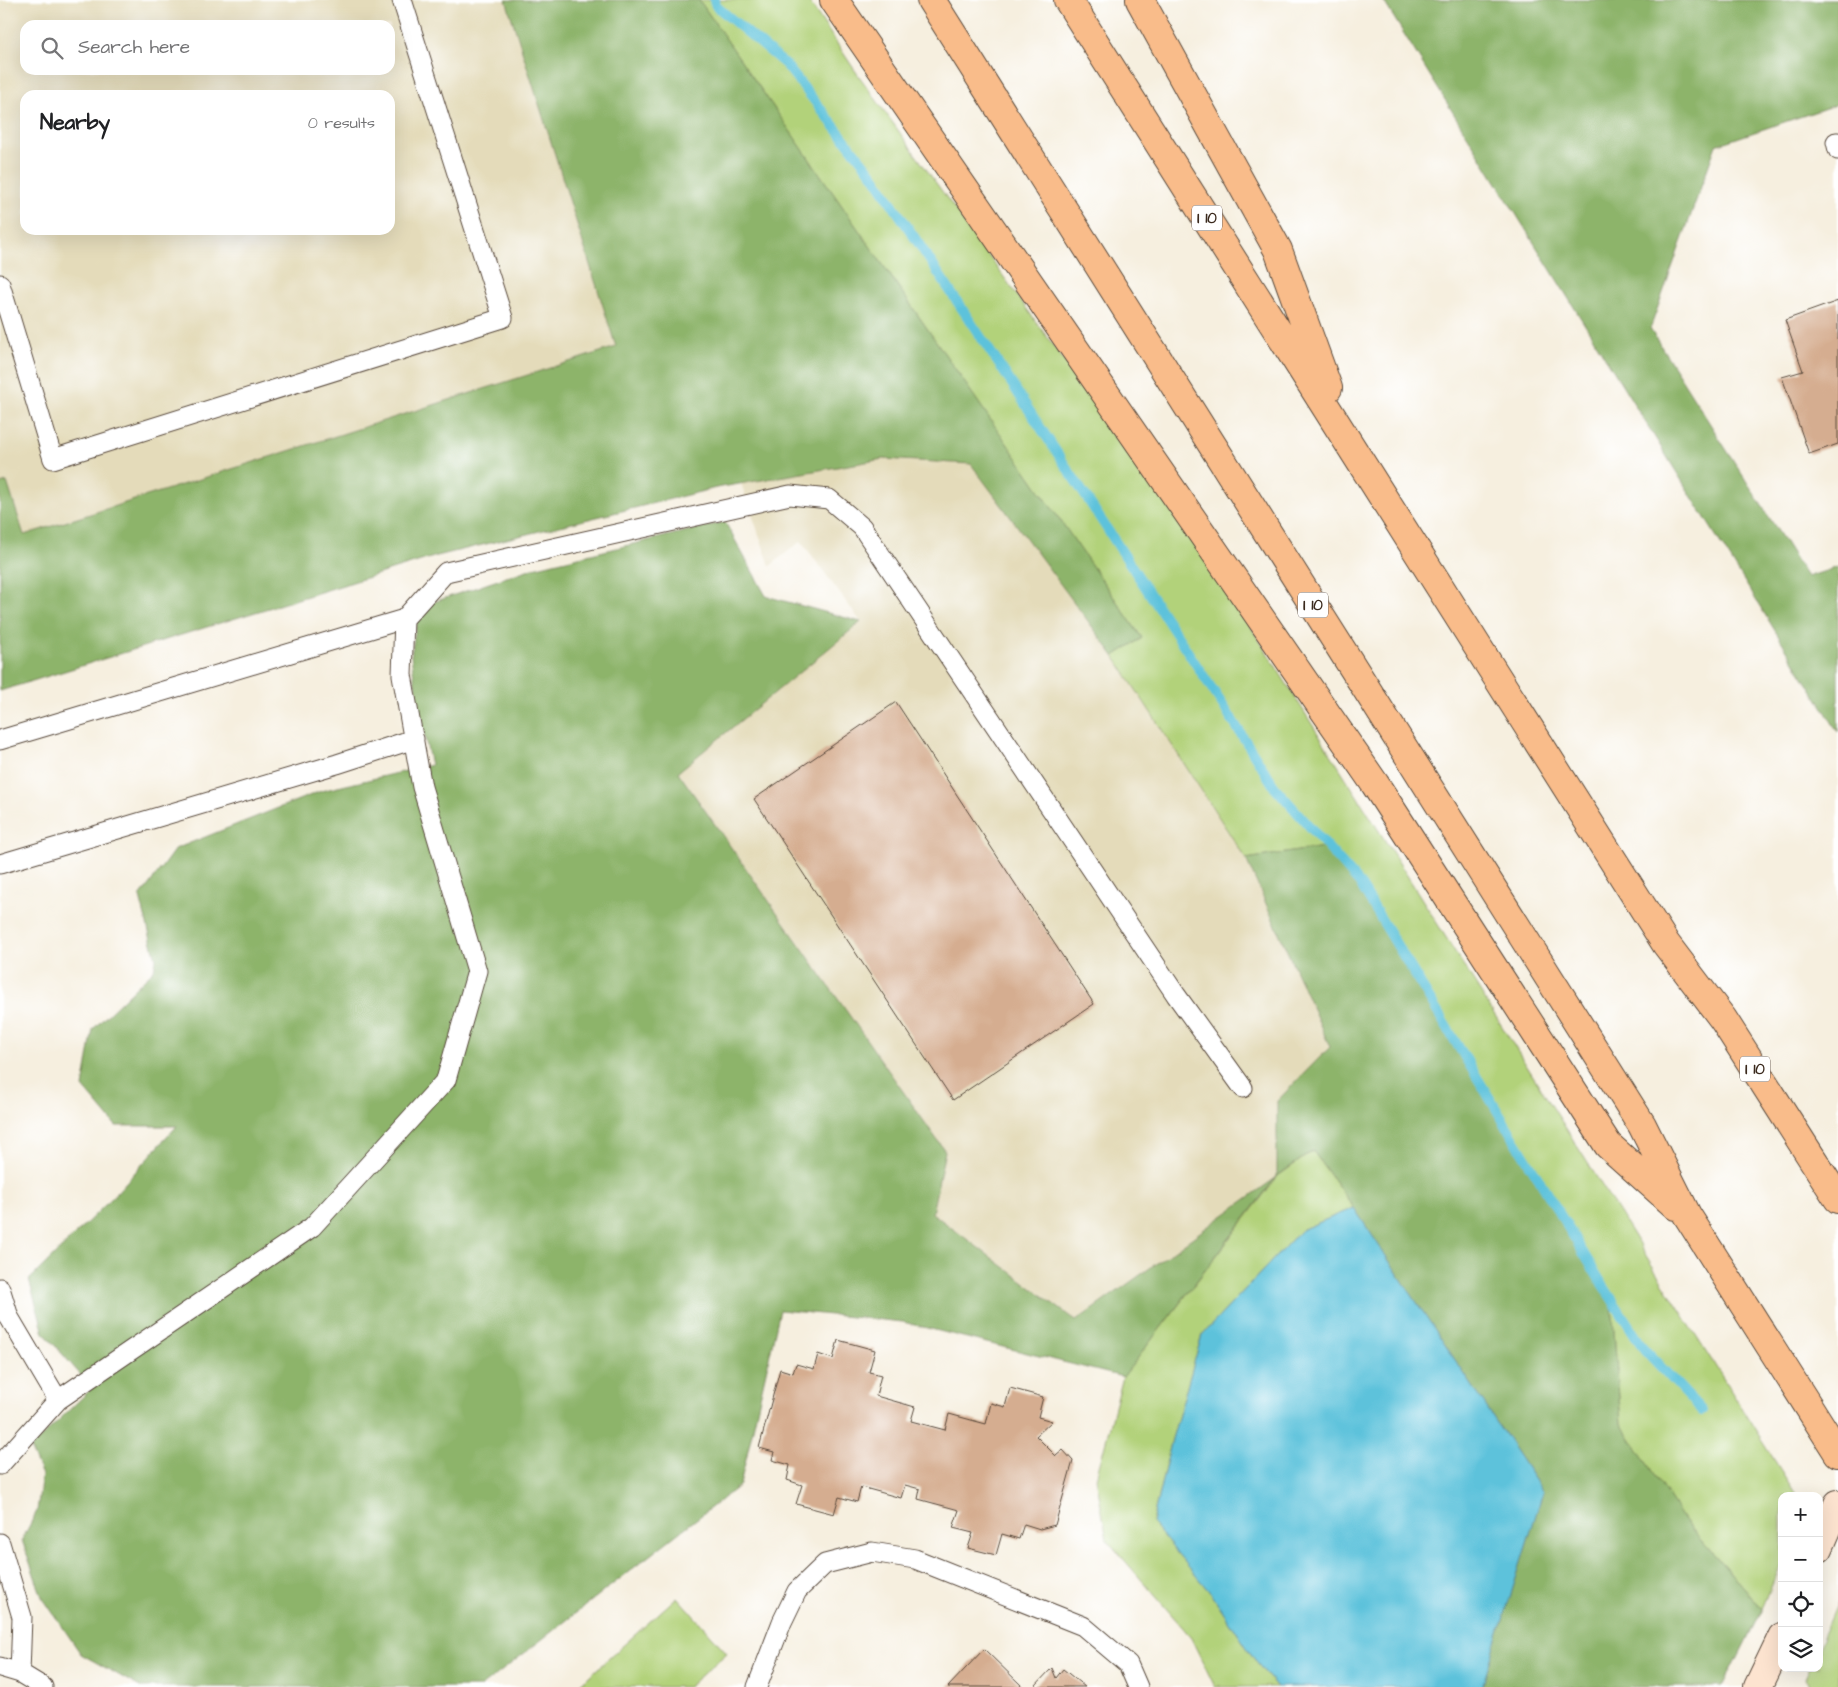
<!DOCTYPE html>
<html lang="en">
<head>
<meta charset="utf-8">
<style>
	:root { --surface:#fff; --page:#f6f6f6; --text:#202124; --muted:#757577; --line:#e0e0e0 }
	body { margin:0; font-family:"Architects Daughter",sans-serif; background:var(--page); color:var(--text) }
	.controls { position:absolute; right:15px; bottom:15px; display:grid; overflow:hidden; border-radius:10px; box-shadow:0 5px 20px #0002 }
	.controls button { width:45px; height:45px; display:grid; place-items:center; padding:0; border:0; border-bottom:1px solid var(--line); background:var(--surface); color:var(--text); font:25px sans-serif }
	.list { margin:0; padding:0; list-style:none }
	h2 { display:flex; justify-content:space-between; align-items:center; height:65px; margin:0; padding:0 20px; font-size:21px }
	h2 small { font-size:16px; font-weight:400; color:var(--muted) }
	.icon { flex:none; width:28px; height:28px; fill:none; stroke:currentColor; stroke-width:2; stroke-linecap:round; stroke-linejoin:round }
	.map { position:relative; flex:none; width:1838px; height:1687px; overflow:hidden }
	.search { position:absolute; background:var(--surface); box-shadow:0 5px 20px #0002; left:20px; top:20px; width:375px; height:55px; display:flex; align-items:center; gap:12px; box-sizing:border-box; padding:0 18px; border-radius:15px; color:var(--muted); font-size:19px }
	.panel { position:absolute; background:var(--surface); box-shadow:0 5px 20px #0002; left:20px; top:90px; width:375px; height:145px; border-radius:15px }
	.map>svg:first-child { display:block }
	.built { fill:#e4dbba; fill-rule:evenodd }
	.green { fill:#b2d27a; stroke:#767e4c }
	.forest { fill:#8db46a; stroke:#646f44 }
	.water { fill:#5dc2db; stroke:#4c767c }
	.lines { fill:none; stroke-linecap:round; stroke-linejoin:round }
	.stream { stroke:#5dc2db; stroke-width:10 }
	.building { fill:#d5ad90 }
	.lane-casing { stroke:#57483b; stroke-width:21 }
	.secondary-casing { stroke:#57483b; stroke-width:30 }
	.highway-casing { stroke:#57483b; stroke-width:30 }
	.lane { stroke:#fff; stroke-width:19 }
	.secondary { stroke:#fde4d0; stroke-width:28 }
	.highway { stroke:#f9bc8a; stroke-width:28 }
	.labels { text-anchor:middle; stroke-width:4; stroke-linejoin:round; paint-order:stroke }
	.shield { fill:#fff; stroke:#766a62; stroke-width:1 }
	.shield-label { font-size:15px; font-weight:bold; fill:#3b2a1e }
</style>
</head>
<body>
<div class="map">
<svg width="1838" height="1687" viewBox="0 0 1838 1687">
	<rect width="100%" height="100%" fill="#fff"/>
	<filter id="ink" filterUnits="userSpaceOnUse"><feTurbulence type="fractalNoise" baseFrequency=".02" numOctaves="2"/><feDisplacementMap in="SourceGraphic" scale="10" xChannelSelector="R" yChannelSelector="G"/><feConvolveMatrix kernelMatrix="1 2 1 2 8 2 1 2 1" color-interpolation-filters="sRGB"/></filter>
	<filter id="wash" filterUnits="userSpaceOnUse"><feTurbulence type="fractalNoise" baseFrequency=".0096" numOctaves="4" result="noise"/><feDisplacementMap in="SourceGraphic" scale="20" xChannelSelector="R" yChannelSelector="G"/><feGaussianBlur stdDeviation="1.12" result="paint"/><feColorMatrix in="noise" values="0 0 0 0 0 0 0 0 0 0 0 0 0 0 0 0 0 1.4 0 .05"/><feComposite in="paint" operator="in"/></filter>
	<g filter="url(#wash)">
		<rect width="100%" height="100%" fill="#f6efdf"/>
		<path class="built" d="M0,0H506L616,347L24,535L7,482L0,484ZM25,25H390V70H25ZM25,95H390V230H25Z
			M883,459L971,464L1114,656L1246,859L1330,1048L1277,1101L1278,1176L1076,1321L932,1213L945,1151L678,771L861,622L801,541L770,566L741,483Z"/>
		<path class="green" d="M699,0H808L854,69L1217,573L1797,1496H1782V1561L1762,1609L1684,1520L1621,1424L1612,1306L1331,846L1246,859L1114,656L1142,638Z
			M1313,1151L1354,1208L1301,1230L1202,1335L1172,1439L1152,1522L1213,1596L1257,1663L1277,1687H1215L1190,1636L1107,1540L1096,1478L1123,1377L1278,1176Z
			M677,1597L727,1653L688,1687H577Z
			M1838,1602V1687H1811L1805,1679L1810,1668H1819V1646Z"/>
		<path class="forest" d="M506,0H699L1142,638L1114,656L971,464L883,459L716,488L437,556L0,691V484L7,482L24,535L616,347Z
			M1383,0H1838V104L1716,145L1650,329L1807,577L1838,567V732Z
			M725,522L766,596L861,622L678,772L945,1151L932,1213L1076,1321L1277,1177V1101L1330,1047L1246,859L1331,846L1409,967L1612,1306L1621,1424L1684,1520L1762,1609L1723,1687H1482L1543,1492L1354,1208L1313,1151L1277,1176L1123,1377L903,1322L780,1310L740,1485L481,1687H140L81,1654L42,1597L22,1540L37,1511L42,1475L30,1448L92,1388L44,1333L29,1280L109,1201L177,1126H116L83,1087L93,1029L154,970L156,959L140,897L175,849L321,791L431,765L419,711L411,656L419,607L533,568Z"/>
		<path class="water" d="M1354,1208L1543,1492L1482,1687H1277L1257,1663L1213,1596L1152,1523L1172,1439L1202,1335L1301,1230Z"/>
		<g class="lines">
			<path class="stream" d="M714,0L716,6L786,65L873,175L1004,372L1224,707L1274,786L1360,884L1601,1282L1644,1349L1702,1411"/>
		</g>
		<g id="blocks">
			<path class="building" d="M1838,301V444L1809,454L1782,377L1803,371L1785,320Z
				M896,702L1094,1004L953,1100L754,799Z
				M838,1340L875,1350L869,1372L881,1375L876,1396L915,1407L911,1421L945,1430L949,1414L986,1424L991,1403L1005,1407L1010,1388L1043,1397L1038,1417L1052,1421L1036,1436L1056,1456L1063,1450L1073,1461L1055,1525L1040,1529L1024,1524L1019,1539L1002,1534L996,1555L968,1548L973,1533L953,1528L959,1510L918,1499L920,1489L905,1485L901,1498L861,1487L857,1502L839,1497L834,1514L796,1504L802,1485L787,1480L790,1465L772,1460L774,1452L759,1448L780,1369L793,1373L796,1364L814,1369L818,1354L833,1359Z
				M984,1649L1023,1687H948Z
				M1052,1668L1056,1678L1063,1669L1085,1687H1034Z"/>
		</g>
	</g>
	<g filter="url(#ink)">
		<use href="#blocks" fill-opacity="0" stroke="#57483b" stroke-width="1"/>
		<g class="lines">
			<defs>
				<path id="lane" d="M1838,142H1836L1838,150
					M0,284L53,459L503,318L402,0
					M0,740L404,619
					M0,864L337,764L414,739
					M0,1288L9,1317L58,1400
					M0,1465L58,1400L312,1227L446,1080L477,971L422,787L402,675L404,619L446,572L790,495L829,499L862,527L866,533L1176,995L1243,1088
					M0,1543L22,1617L20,1673
					M0,1667L20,1673L43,1687
					M757,1687L782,1622L797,1591L825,1564L872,1552L915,1559L1083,1626L1128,1664L1138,1687"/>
				<path id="secondary" d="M1819,1548L1838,1504
					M1758,1687L1782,1637"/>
				<path id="highway" d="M834,0L1375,784L1608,1145L1676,1206
					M931,0L1642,1125L1687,1215L1838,1453
					M1068,0L1666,944L1723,1019L1838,1199
					M1140,0L1278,250L1328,388"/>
			</defs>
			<use href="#lane" class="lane-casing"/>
			<use href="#secondary" class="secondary-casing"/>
			<use href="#highway" class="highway-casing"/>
			<use href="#lane" class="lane"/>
			<use href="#secondary" class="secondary"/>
			<use href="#highway" class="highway"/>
		</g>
	</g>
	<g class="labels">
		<g class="shield">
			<rect x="1192" y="205.5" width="30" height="25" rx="4"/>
			<rect x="1298" y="592.5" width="30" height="25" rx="4"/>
			<rect x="1740" y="1056.5" width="30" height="25" rx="4"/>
		</g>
		<g class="shield-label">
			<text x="1207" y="223">I 10</text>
			<text x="1313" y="610">I 10</text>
			<text x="1755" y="1074">I 10</text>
		</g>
	</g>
</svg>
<div class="controls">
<button>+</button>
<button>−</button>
<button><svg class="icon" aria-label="locate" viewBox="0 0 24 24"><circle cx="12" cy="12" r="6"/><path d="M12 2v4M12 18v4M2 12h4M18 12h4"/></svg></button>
<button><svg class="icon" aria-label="layers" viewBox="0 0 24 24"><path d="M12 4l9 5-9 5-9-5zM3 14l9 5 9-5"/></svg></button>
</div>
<div class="search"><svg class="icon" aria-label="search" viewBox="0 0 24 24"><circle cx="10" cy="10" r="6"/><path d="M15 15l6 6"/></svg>Search here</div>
<section class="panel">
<h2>Nearby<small>0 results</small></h2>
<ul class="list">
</ul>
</section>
</div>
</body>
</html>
